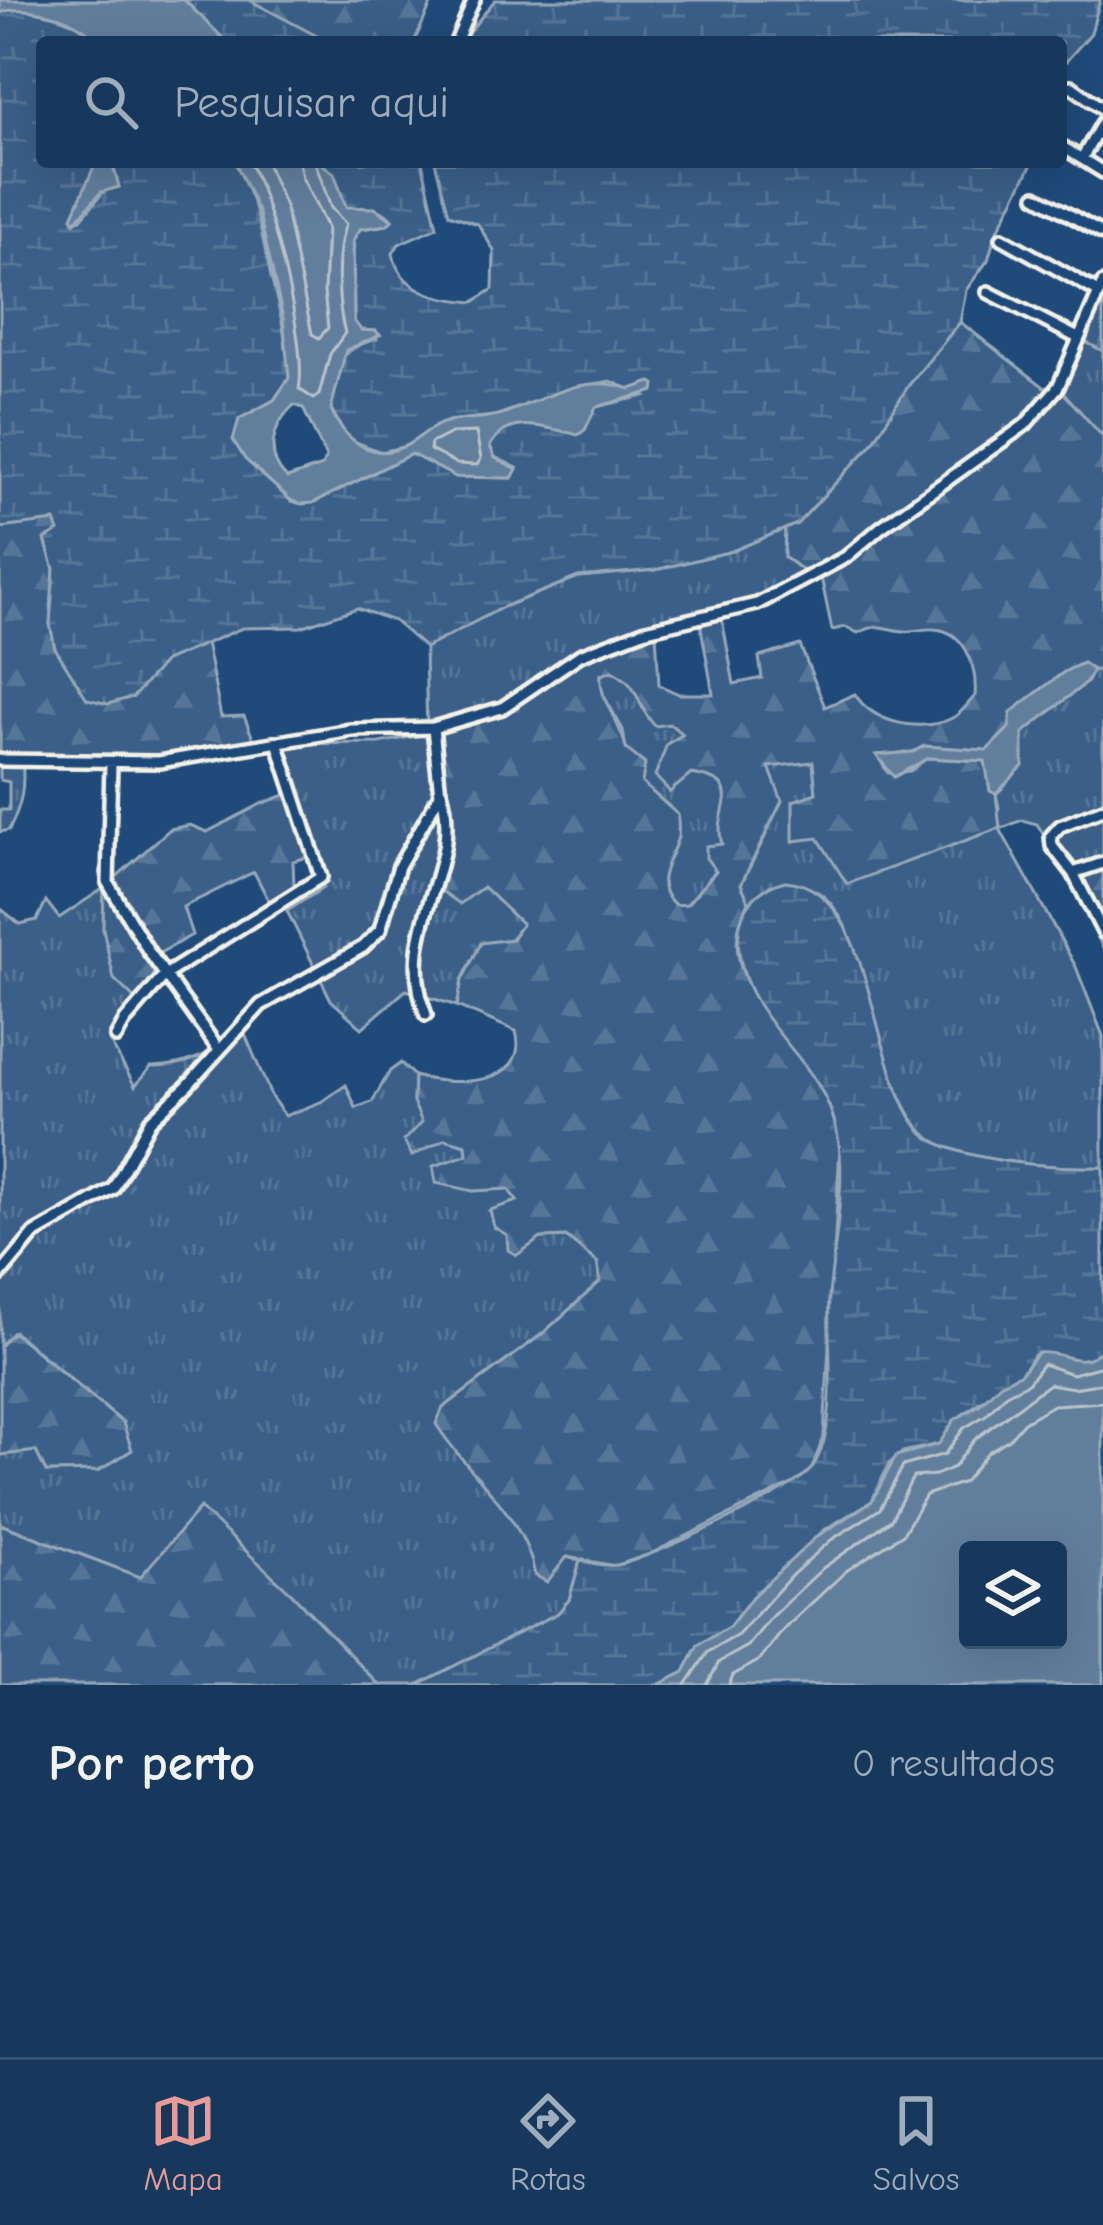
<!DOCTYPE html>
<html lang="pt">
<head>
<meta charset="utf-8">
<style>
	:root { --surface:#17385c; --page:#244365; --text:#f1f3f6; --muted:#9eacbb; --line:#365272; --accent:#e69b98 }
	body { margin:0; font-family:"Comic Neue",sans-serif; background:var(--page); color:var(--text) }
	.controls { position:absolute; right:36px; bottom:36px; display:grid; overflow:hidden; border-radius:12px; box-shadow:0 12px 48px #0002 }
	.controls button { width:108px; height:108px; display:grid; place-items:center; padding:0; border:0; border-bottom:3px solid var(--line); background:var(--surface); color:var(--text); font:60px sans-serif }
	.list { margin:0; padding:0; list-style:none }
	h2 { display:flex; justify-content:space-between; align-items:center; height:156px; margin:0; padding:0 48px; font-size:51px }
	h2 small { font-size:39px; font-weight:400; color:var(--muted) }
	.icon { flex:none; width:66px; height:66px; fill:none; stroke:currentColor; stroke-width:2; stroke-linecap:round; stroke-linejoin:round }
	.map { position:relative; flex:none; width:1103px; height:1685px; overflow:hidden }
	.search { position:absolute; background:var(--surface); box-shadow:0 12px 48px #0002; left:36px; right:36px; top:36px; height:132px; display:flex; align-items:center; gap:30px; box-sizing:border-box; padding:0 42px; border-radius:12px; color:var(--muted); font-size:45px }
	.sheet { height:372px; background:var(--surface) }
	nav { display:flex; justify-content:space-around; align-items:center; box-sizing:border-box; height:168px; border-top:3px solid var(--line); background:var(--surface); font-size:33px; color:var(--muted) }
	nav a { display:grid; justify-items:center; gap:6px }
	nav .on { color:var(--accent) }
	.map>svg:first-child { display:block }
	.grass { fill:url(#grass-tufts); stroke:#97a8b8; stroke-width:3 }
	.forest { fill:url(#forest-firs); stroke:#97a8b8; stroke-width:3; fill-rule:evenodd }
	.wetland { fill:url(#wetland-marsh); stroke:#97a8b8; stroke-width:3 }
	.water { fill:#627e9d; stroke:#9cacbb; stroke-width:3; fill-rule:evenodd }
	.lines { fill:none; stroke-linecap:round; stroke-linejoin:round }
	.shore { stroke:#bac3ca; stroke-width:3 }
	.minor-casing { stroke:#f4f1e8; stroke-width:18 }
	.minor { stroke:#1f4a7a; stroke-width:9 }
</style>
</head>
<body>
<div class="map">
<svg width="1103" height="1685" viewBox="0 0 1103 1685">
	<defs>
		<pattern id="grass-tufts" width="24" height="20" patternUnits="userSpaceOnUse" patternTransform="scale(3)"><rect width="24" height="20" fill="#3a5f88"/><path d="M3 7l-1-3M5 7V3M7 7l1-3M15 17l-1-3M17 17v-4M19 17l1-3" fill="none" stroke="#577699"/></pattern>
		<pattern id="forest-firs" width="22" height="20" patternUnits="userSpaceOnUse" patternTransform="scale(3)"><rect width="22" height="20" fill="#3a5f88"/><path d="M5 1l3.5 6h-7zM16 11l3.5 6h-7z" fill="#577699"/></pattern>
		<pattern id="wetland-marsh" width="20" height="14" patternUnits="userSpaceOnUse" patternTransform="scale(3)"><rect width="20" height="14" fill="#3a5f88"/><path d="M1 5h8M5 5V1M11 12h8M15 12V8" fill="none" stroke="#577699"/></pattern>
	</defs>
	<rect width="100%" height="100%" fill="#1f4a7a"/>
	<filter id="ink" filterUnits="userSpaceOnUse"><feTurbulence type="fractalNoise" baseFrequency=".00833" numOctaves="2"/><feDisplacementMap in="SourceGraphic" scale="24" xChannelSelector="R" yChannelSelector="G"/><feConvolveMatrix kernelMatrix="1 2 1 2 8 2 1 2 1" color-interpolation-filters="sRGB"/></filter>
	<g filter="url(#ink)">
		<path class="grass" d="M1082,340L1103,351V437L1061,390Z
			M785,529L784,557L815,579L755,609L656,632L561,670L509,712L441,733L483,886L522,924C498,962 467,959 457,1006L406,990L362,1028L331,1000L287,911L323,888L321,853L282,744L379,743L427,734L425,648L503,607L578,577L655,570L731,551Z
			M1093,670H1103V857L1066,871L1037,824L1022,820L1000,829L1076,967L1103,1036V1167C1063,1169 952,1162 924,1133C873,1083 870,919 816,891C804,885 785,886 771,885L749,902L741,884L767,833L768,767L813,761L816,793L794,841L818,837L848,884L999,808L996,794C1024,771 1008,759 1022,734C1036,711 1078,696 1093,670Z
			M612,671C642,686 635,705 655,725L670,724L684,735L670,791L691,774C744,781 720,806 722,845L707,846L716,870L687,905H675C652,885 666,861 677,838L669,806L641,783L626,749L623,730L599,687L601,675Z
			M0,753L22,758C25,787 22,804 9,830L0,832V810H9V782L0,780Z
			M104,888L103,929L142,1006L110,1042L135,1086L151,1067C184,1067 219,1053 242,1027L272,1098L285,1116L321,1102L346,1085L356,1108L372,1102L390,1071L401,1063L414,1076L413,1102L423,1122L413,1155L445,1138L466,1145L473,1191L508,1188L517,1201L490,1211L541,1238L567,1237L597,1262L600,1282L541,1335L443,1408L530,1548L535,1575L567,1557L580,1561L569,1600L558,1613L417,1685H379L291,1593L140,1577L0,1524V1455L36,1451L46,1472L98,1471L123,1423L14,1332L0,1346V908L20,924L37,920L46,901L59,918Z"/>
		<path class="forest" d="M249,0H433L414,42H328Z
			M1103,294V351L1082,340Z
			M960,322L1057,397L1061,390L1103,437V670H1093L1083,663L1064,672L1012,712L1009,728L987,751L924,746L913,752L877,755L888,773L910,771L927,758L986,761L990,790L996,794L1000,828L847,884L818,838L793,841V801L816,793L813,762L769,767L782,801L741,884L749,902C709,968 780,1027 814,1076C828,1098 836,1122 840,1147L824,1436L812,1468L800,1480L650,1554L615,1566L567,1557L547,1582L535,1575C523,1511 469,1477 436,1424L443,1408L541,1335L600,1282L598,1263L566,1237L541,1238L517,1255L508,1250L507,1235L494,1227L490,1210L517,1201L508,1189L473,1191L436,1183L433,1166L467,1155L466,1145L445,1139L412,1156L404,1141L422,1122L413,1102L414,1076C450,1086 531,1088 516,1031L457,1006L462,980L481,943L512,939L522,924L483,887L460,904L436,887L450,825L441,733L509,712L561,670L585,657L656,632L659,685L679,694H713L700,622L722,619L734,684L762,678L759,657L800,645L825,707L855,694C872,724 924,734 954,717C962,713 969,702 975,696C977,669 967,631 934,629C924,628 914,632 904,631C881,629 882,622 858,633L846,627L832,630L821,577L815,579L784,557L785,529L797,524L872,444L908,386ZM612,671C642,686 635,705 655,726L670,724L683,734L667,744L655,776L670,792L691,774C752,783 711,809 722,844L706,846V858L716,871L687,904L675,905C649,882 671,862 678,837C679,830 678,823 678,815L642,783L645,764L626,749C622,723 598,700 601,674Z
			M55,520L60,531L45,540L54,569L50,624L55,648L133,697L165,661L206,642L221,717L244,716L254,741C179,758 75,771 0,753V528Z
			M298,790L321,853L293,861L294,886L270,903L254,872L183,907L192,935L149,959L163,983L142,1006L114,979L103,929L104,888L170,829L190,825L207,832L261,804Z
			M1103,857V948L1066,871Z
			M13,1332L123,1423L132,1450L98,1471L46,1472L36,1451L0,1455V1346Z
			M200,1508L291,1593L379,1685H0V1524L140,1577Z"/>
		<path class="wetland" d="M184,0H249L328,42H227Z
			M495,0H1100L1091,33L1061,67V42H461Z
			M14,8C40,11 83,19 97,42H42V162H96L74,221L81,219L104,191L119,187L112,162H235C257,199 262,236 271,277C280,311 288,343 289,378L274,400L239,419L245,459L291,501L351,484L411,454L456,477L512,478L517,468L495,457L490,446C509,413 548,428 578,434L596,407L644,396L611,381L572,388L495,416L448,421L406,446L381,452L348,439L331,409C332,368 337,349 377,339L376,331H361L354,321L353,240L360,229L387,225L392,220C378,203 364,212 346,207L337,181L319,162H422L437,227L399,244L393,253C399,292 441,299 474,302L493,289L494,251L478,224L449,214L435,162H1033L995,236L988,260L966,290L960,322L908,386L872,444L797,524L732,551L655,570L578,577L503,607L425,648L394,621L357,608L301,627L242,628L165,661L133,697L108,704L87,699L55,648L50,624L54,569L45,539L59,531L55,521L0,528V13Z
			M785,881C878,886 867,1079 924,1134C954,1162 1063,1169 1103,1167V1349C1080,1371 1060,1352 1033,1356L1021,1373L959,1417L939,1444L903,1452L889,1464L872,1501L824,1530L752,1597L730,1626L695,1650L684,1672L658,1685H417L558,1613L569,1600L580,1561C591,1563 605,1567 616,1565C646,1561 797,1490 812,1468C841,1425 826,1346 829,1296C834,1241 851,1166 832,1114C812,1055 751,1022 740,958C733,922 747,891 785,881Z"/>
		<path class="water" d="M0,0H184L227,42H97C81,18 26,3 0,13Z
			M96,162H112L119,187L101,192L75,222L72,217Z
			M235,162H319L334,173L346,207L375,208L392,220L387,225L360,229L353,240L354,321L361,330L376,331L380,335L346,350L331,409C342,437 371,462 403,447C417,441 428,428 443,423C460,417 480,420 498,415C548,400 578,372 631,389L651,382L655,384L654,391L596,407L585,430L578,435C548,428 508,413 490,446L495,458L517,469L512,478L456,477L411,454L313,503L301,504L292,501L245,459L233,440L239,419L274,400L289,378L283,318L259,214ZM294,405L303,408L326,457L322,466L287,478C264,456 272,425 294,405Z
			M1083,663L1093,670L1086,683L1023,733V766L996,794L990,791L985,761L928,758L894,777L876,755L913,752L924,746L987,750L1009,728L1011,712L1064,672Z
			M1103,1349V1685H658L684,1672L698,1645L730,1626L752,1597L816,1537L872,1501L896,1456L939,1444L954,1420L979,1405L1000,1384L1021,1373L1037,1353C1063,1349 1079,1372 1103,1349ZM968,1550H1058V1640H968Z"/>
		<g class="lines">
			<path class="shore" d="M249,162C271,200 308,347 299,389L314,399L319,395L330,354L345,333C337,305 335,251 346,224L331,208L315,162
				M266,162L285,206L312,334L319,338L328,328L324,292L327,228L302,177L299,162
				M476,432L481,459L477,465L457,464L430,450L431,443L451,433Z
				M686,1685L708,1652L738,1635L793,1574L831,1540L880,1509L903,1466L945,1454L964,1428L986,1415L1006,1394L1028,1383L1043,1364L1072,1374L1103,1366
				M707,1685L719,1662L748,1646L772,1616L823,1568L891,1520L913,1477L936,1475L954,1467L975,1439L1049,1384L1074,1388L1103,1383
				M729,1685L733,1675L760,1660L784,1629L846,1571L903,1534L926,1495L964,1482L988,1452L1009,1439L1024,1422L1053,1405L1103,1402"/>
			<defs>
				<path id="minor" d="M456,42L474,0
					M1071,86L1103,109
					M1061,146L1103,172
					M1082,158L1103,122
					M1036,196L1103,234
					M1002,238L1098,292
					M988,292L1078,338
					M0,760L159,762L351,730L433,728L502,708L580,655L646,630L757,604L846,557L880,528L1025,425L1058,387L1103,283
					M111,764L108,883L149,952L219,1050
					M1103,809L1060,826L1051,836L1052,846L1073,873L1103,932
					M1073,873L1103,863
					M426,1015C393,925 465,871 441,791
					M116,1037L125,1021L165,975L321,877L277,742
					M0,1275L34,1234L113,1189L150,1121L187,1086L261,1005L363,947L380,930L399,866L440,794L433,728"/>
			</defs>
			<use href="#minor" class="minor-casing"/>
			<use href="#minor" class="minor"/>
		</g>
	</g>
</svg>
<div class="controls">
<button><svg class="icon" aria-label="layers" viewBox="0 0 24 24"><path d="M12 4l9 5-9 5-9-5zM3 14l9 5 9-5"/></svg></button>
</div>
<div class="search"><svg class="icon" aria-label="search" viewBox="0 0 24 24"><circle cx="10" cy="10" r="6"/><path d="M15 15l6 6"/></svg>Pesquisar aqui</div>
</div>
<section class="sheet">
<h2>Por perto<small>0 resultados</small></h2>
<ul class="list">
</ul>
</section>
<nav>
<a class="on"><svg class="icon" aria-label="map" viewBox="0 0 24 24"><path d="M3 6l6-2 6 2 6-2v14l-6 2-6-2-6 2zM9 4v14M15 6v14"/></svg>Mapa</a>
<a><svg class="icon" aria-label="directions" viewBox="0 0 24 24"><path d="M12 3l9 9-9 9-9-9zM9 14v-3h6M13 9l2 2-2 2"/></svg>Rotas</a>
<a><svg class="icon" aria-label="saved" viewBox="0 0 24 24"><path d="M7 4h10v16l-5-4-5 4z"/></svg>Salvos</a>
</nav>
</body>
</html>
